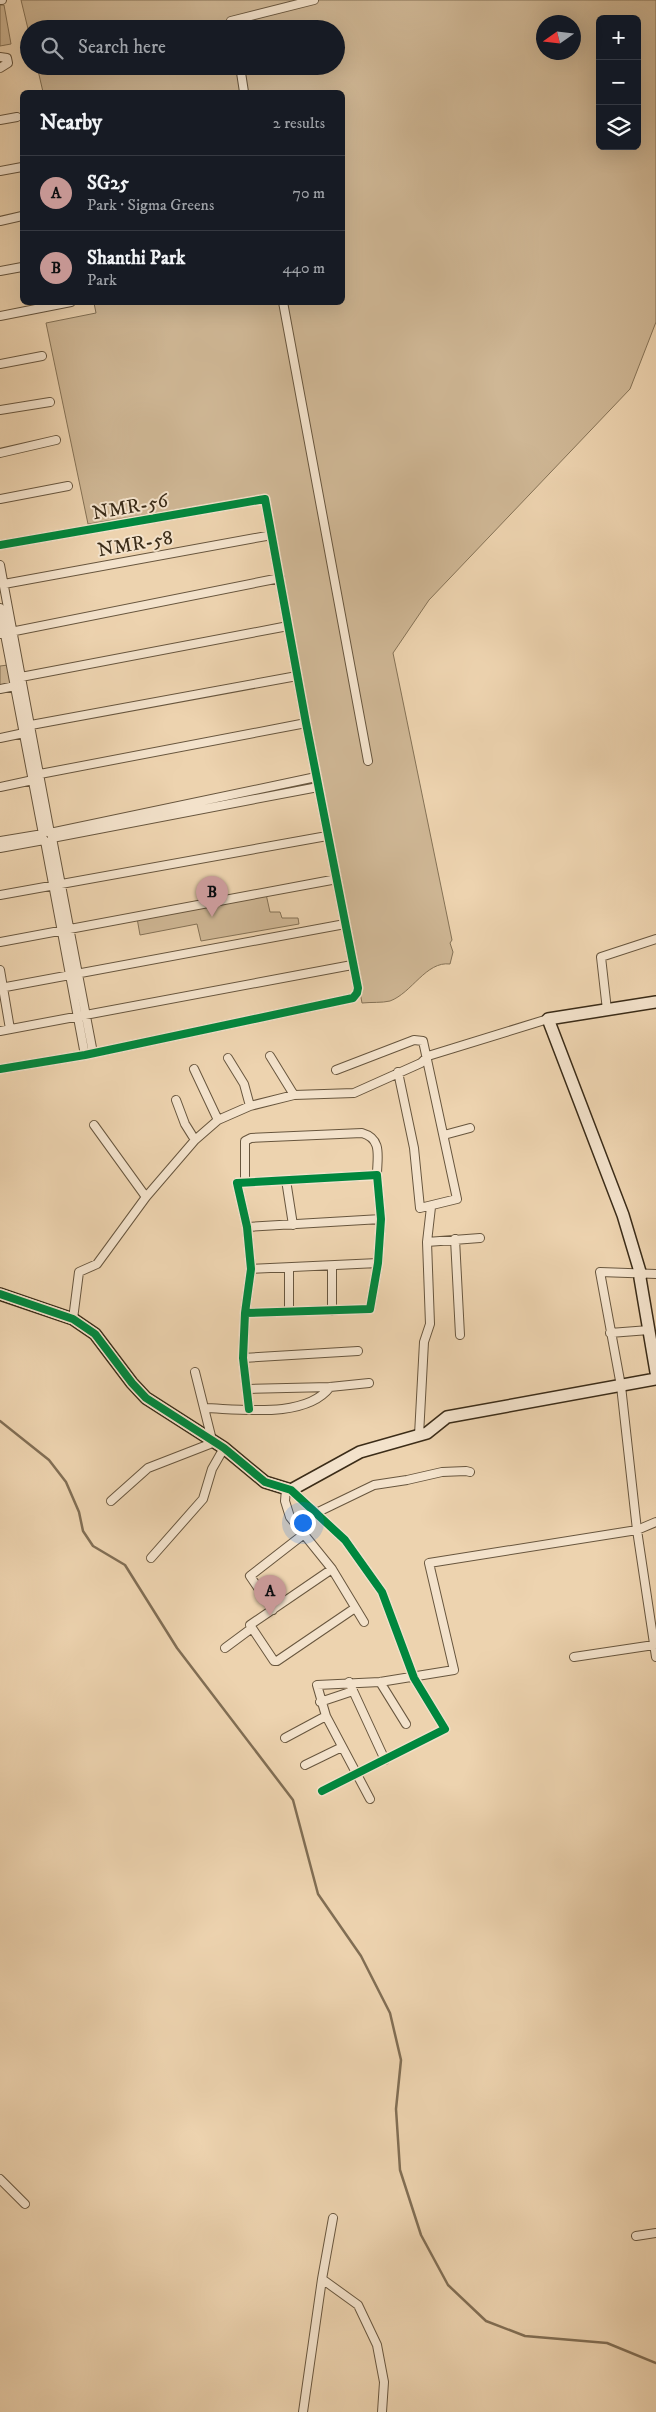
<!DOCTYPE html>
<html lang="en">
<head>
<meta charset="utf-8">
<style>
	:root { --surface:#171b24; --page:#20242c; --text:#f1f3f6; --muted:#9ea1a6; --line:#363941; --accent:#c59692 }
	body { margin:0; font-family:"IM FELL DW Pica",serif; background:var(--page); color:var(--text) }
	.controls { position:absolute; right:15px; top:15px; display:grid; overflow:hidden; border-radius:8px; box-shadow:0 5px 20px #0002 }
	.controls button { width:45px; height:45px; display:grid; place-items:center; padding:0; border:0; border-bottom:1px solid var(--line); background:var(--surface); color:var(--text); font:25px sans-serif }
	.compass { position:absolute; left:536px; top:15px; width:45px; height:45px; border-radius:50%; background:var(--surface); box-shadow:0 5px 20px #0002; rotate:256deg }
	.you { position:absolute; left:302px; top:1522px; width:18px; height:18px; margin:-12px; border:4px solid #fff; border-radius:50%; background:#1a73e8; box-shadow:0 0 0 8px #1a73e833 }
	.badge { display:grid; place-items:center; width:32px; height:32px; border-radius:50%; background:var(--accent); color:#111; font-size:16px; font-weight:700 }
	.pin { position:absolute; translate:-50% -41px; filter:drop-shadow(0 1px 2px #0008) }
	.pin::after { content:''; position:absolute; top:26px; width:18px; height:15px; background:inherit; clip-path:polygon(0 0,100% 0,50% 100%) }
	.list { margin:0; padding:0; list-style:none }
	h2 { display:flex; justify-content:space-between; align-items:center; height:65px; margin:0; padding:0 20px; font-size:21px }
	h2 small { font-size:16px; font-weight:400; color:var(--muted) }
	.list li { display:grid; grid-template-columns:32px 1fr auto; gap:15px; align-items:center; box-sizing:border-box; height:75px; padding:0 20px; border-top:1px solid var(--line) }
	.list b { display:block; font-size:19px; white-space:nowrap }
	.list p { margin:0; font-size:16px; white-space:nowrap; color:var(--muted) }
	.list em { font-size:16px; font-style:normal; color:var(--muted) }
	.icon { flex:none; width:28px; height:28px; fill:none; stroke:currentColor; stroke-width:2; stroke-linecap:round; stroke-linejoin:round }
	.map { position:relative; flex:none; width:656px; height:2412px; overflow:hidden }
	.search { position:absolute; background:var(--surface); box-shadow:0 5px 20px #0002; left:20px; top:20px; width:325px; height:55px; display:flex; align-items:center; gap:12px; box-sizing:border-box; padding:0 18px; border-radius:28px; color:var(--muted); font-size:19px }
	.panel { position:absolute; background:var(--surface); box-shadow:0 5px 20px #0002; left:20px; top:90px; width:325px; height:215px; border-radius:8px }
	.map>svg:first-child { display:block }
	.green { fill:#cfb795; stroke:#857256; fill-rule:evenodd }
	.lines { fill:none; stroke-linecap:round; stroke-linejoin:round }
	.stream { stroke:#816e54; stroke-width:2.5 }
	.street-casing { stroke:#68563e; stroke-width:10 }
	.secondary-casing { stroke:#3b2c18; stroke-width:14 }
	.street { stroke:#f3e2cb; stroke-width:8 }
	.secondary { stroke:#f3e2cb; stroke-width:11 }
	.cycleway-casing { stroke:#f3e2cb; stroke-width:11 }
	.cycleway { stroke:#00873e; stroke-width:8 }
	.labels { text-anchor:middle; stroke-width:4; stroke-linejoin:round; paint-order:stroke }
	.street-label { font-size:20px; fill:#3b2c18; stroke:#f3e2cb }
</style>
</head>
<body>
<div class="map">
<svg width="656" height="2412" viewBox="0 0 656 2412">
	<rect width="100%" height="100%" fill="#edd3af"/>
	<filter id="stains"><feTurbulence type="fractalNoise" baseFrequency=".004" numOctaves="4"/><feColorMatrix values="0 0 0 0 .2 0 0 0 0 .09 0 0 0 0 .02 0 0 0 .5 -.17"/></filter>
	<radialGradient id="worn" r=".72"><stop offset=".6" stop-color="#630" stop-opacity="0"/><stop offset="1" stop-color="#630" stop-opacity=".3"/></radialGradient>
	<path class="green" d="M21,0H656V322L630,389L429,600L393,653L452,940L450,943L453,952L450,964C426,961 412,993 390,1001C382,1003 371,1002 362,1003L267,495L88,524L46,323L96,313L94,303L342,302V92H43L37,66H336V29H29V33ZM600,19H637V146H600ZM544,22H574V52H544Z
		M0,5H4L11,44L0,46Z
		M8,665L11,683L0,685V666Z
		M266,894L270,912H280L282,918H298L299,924L201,941L197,924L140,935L137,918Z"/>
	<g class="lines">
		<path class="stream" d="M0,1421L49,1460L66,1482L79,1512L83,1531L93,1546L125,1565L177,1648L293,1800L318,1894L361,1956L390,2013L401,2060L396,2109L400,2170L421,2235L448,2285L486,2321L525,2336L607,2343L656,2363"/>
		<defs>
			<path id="street" d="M0,0H2
				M233,29L231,21L314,0
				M0,57L7,58L8,63L0,68
				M240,66L244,92
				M0,120L17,117
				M0,171L22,167
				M0,221L22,216
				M0,271L22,267
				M283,302L368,761
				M0,316L71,302
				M0,364L42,356
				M0,410L50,402
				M0,453L56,440
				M0,499L68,486
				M0,545L265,499L306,723L358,988L357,993L353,998L85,1055L0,1069
				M0,565L50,833L316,777
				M4,584L272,535
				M0,608L43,834L0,841
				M0,634L280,578
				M21,677L288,626
				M0,689L15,686
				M31,725L297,676
				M0,738L24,733
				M40,774L306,723
				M0,787L33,780
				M45,841L85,1055
				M0,848L44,840
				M0,895L327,836
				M0,942L337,879
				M0,970L10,1029
				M0,988L345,924
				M607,1010L601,957L656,939
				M0,1031L352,965
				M93,1053L52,838L318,787
				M270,1056L294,1095
				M228,1058L244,1084L250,1106
				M194,1069L218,1120
				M336,1070L414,1040L423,1041L457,1199L420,1208L414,1148L398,1072
				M176,1100L185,1124L195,1140
				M94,1125L146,1197
				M444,1135L470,1128
				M286,1180L293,1225
				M245,1183V1141L251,1138L362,1133C383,1139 377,1157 377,1175
				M247,1227L381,1219
				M455,1239L460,1335
				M427,1242L480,1238
				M332,1266V1311
				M289,1268V1312
				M251,1269L378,1263
				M656,1274L600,1272L621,1386L637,1530L656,1657
				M245,1313L251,1269L247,1227L237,1183L377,1175L381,1219L378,1263L370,1309L245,1313L243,1358L249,1409
				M73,1319L79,1272L97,1264L146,1197L195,1140L218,1120L250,1106L294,1095L354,1093L421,1063L428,1056L548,1019
				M610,1333L649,1330
				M243,1358L358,1351
				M195,1372L212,1440
				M248,1389L330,1387L369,1383
				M204,1408C240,1409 306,1419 330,1387
				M419,1435L424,1342L430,1324L427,1242L431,1207
				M286,1489L285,1501L290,1517L332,1569L364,1622
				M291,1490L345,1540L382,1592L414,1678L445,1729L322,1791
				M111,1501L148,1468L215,1442
				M316,1513L374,1485L407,1480L442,1472L466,1471L470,1472
				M151,1558L203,1499L212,1469L224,1448
				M273,1610L250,1576L304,1534
				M252,1628L250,1625L332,1569
				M225,1648L252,1628L274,1661H277L355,1608
				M574,1657L654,1645
				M349,1682L385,1760
				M380,1682L406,1724
				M320,1702L353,1691
				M285,1738L326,1716
				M305,1765L342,1747
				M370,1799L326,1716L317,1685L380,1682L454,1670L429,1563L637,1530L656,1522
				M0,2179L25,2204
				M333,2218L322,2279L358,2305L377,2345L384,2382L382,2412
				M636,2236L656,2233
				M303,2412L322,2279"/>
			<path id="secondary" d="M656,1002L548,1019L623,1215L641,1275L640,1278L656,1372
				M0,1294L73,1319L95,1334L132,1383L146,1398L224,1448L265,1482L291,1490L360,1452L427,1433L447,1417L656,1379"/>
		</defs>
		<use href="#street" class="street-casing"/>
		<use href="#secondary" class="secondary-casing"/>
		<use href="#street" class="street"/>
		<use href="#secondary" class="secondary"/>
		<defs>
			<path id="cycleway" d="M0,545L265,499L306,723L358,988L357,993L353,998L85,1055L0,1069
				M0,1294L73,1319L95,1334L132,1383L146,1398L224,1448L265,1482L291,1490L345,1540L382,1592L414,1678L445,1729L322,1791
				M245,1313L251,1269L247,1227L237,1183L377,1175L381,1219L378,1263L370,1309L245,1313L243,1358L249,1409"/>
		</defs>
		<use href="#cycleway" class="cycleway-casing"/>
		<use href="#cycleway" class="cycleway"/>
	</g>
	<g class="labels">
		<g class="street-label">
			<text transform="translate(130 506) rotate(-10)" y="7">NMR-56</text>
			<text transform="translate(135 543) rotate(-10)" y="7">NMR-58</text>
		</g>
	</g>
	<rect width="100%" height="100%" filter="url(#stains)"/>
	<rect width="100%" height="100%" fill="url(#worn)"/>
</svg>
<div class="controls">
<button>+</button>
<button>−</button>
<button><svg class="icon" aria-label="layers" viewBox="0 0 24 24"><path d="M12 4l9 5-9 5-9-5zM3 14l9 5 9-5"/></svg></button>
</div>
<svg class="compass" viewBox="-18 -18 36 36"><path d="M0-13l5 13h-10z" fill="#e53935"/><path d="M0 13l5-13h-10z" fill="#9ea1a6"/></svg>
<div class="you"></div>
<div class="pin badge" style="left:270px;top:1616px">A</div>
<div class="pin badge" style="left:212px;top:917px">B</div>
<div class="search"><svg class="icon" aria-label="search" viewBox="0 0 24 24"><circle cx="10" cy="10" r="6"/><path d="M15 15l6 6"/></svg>Search here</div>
<section class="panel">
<h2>Nearby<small>2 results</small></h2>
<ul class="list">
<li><span class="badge">A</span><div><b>SG25</b><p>Park · Sigma Greens</p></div><em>70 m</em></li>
<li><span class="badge">B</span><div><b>Shanthi Park</b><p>Park</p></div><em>440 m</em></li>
</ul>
</section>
</div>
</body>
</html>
